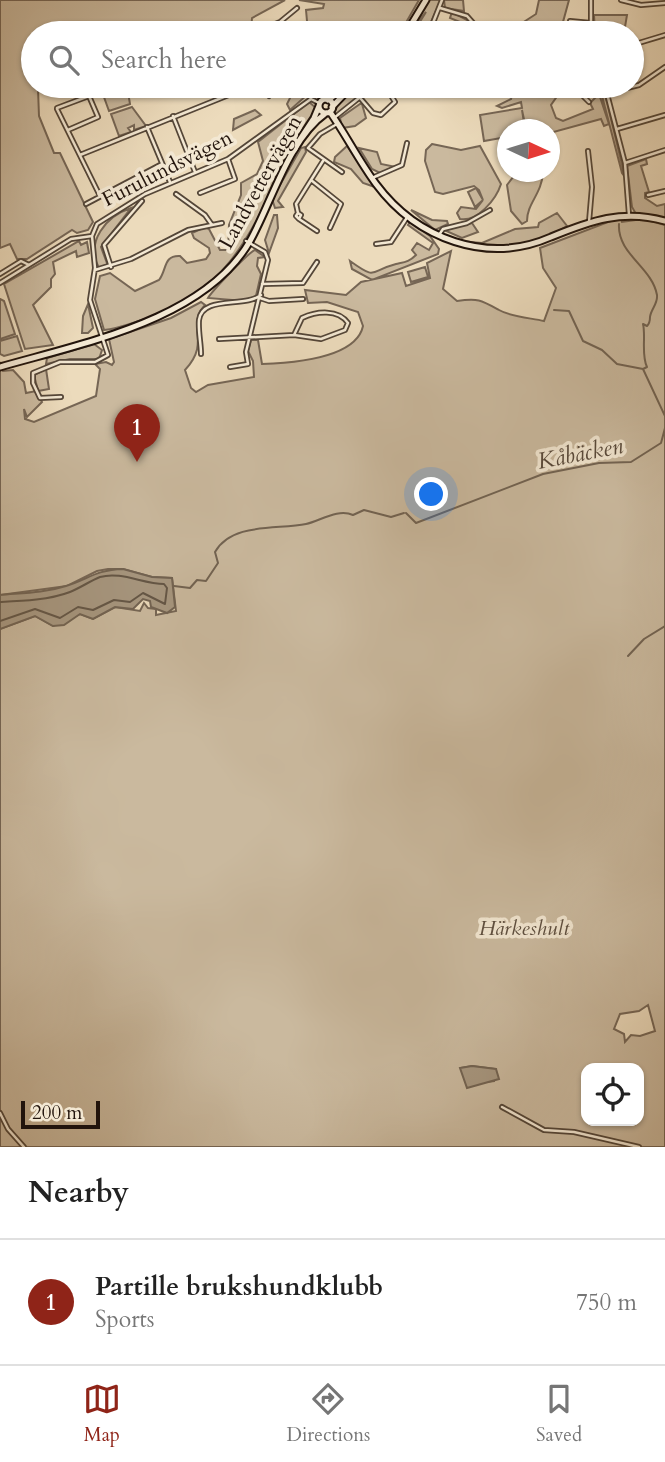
<!DOCTYPE html>
<html lang="en">
<head>
<meta charset="utf-8">
<style>
	:root { --surface:#fff; --page:#f2f2f2; --text:#222; --muted:#767676; --line:#e0e0e0; --accent:#8f2418 }
	body { margin:0; font-family:Cardo,serif; background:var(--page); color:var(--text) }
	.controls { position:absolute; right:21px; bottom:21px; display:grid; overflow:hidden; border-radius:14px; box-shadow:0 2px 5px #0004 }
	.controls button { width:63px; height:63px; display:grid; place-items:center; padding:0; border:0; border-bottom:2px solid var(--line); background:var(--surface); color:var(--text); font:35px sans-serif }
	.compass { position:absolute; left:497px; top:119px; width:63px; height:63px; border-radius:50%; background:var(--surface); box-shadow:0 2px 5px #0004; rotate:94deg }
	.scale { position:absolute; left:21px; bottom:18px; width:79px; box-sizing:border-box; padding-left:7px; border:4px solid #22140c; border-top:0; font-size:19px; line-height:24px; white-space:nowrap; color:#22140c; -webkit-text-stroke:5px #f3e8d3; paint-order:stroke }
	.you { position:absolute; left:432px; top:495px; width:24px; height:24px; margin:-18px; border:5px solid #fff; border-radius:50%; background:#1a73e8; box-shadow:0 0 0 10px #1a73e833 }
	.badge { display:grid; place-items:center; width:46px; height:46px; border-radius:50%; background:var(--accent); color:#fff; font-size:23px; font-weight:700 }
	.pin { position:absolute; translate:-50% -58px; filter:drop-shadow(0 2px 4px #0008) }
	.pin::after { content:''; position:absolute; top:37px; width:24px; height:21px; background:inherit; clip-path:polygon(0 0,100% 0,50% 100%) }
	.list { margin:0; padding:0; list-style:none }
	h2 { display:flex; justify-content:space-between; align-items:center; height:91px; margin:0; padding:0 28px; font-size:30px }
	h2 small { font-size:23px; font-weight:400; color:var(--muted) }
	.list li { display:grid; grid-template-columns:46px 1fr auto; gap:21px; align-items:center; box-sizing:border-box; height:126px; padding:0 28px; border-top:2px solid var(--line) }
	.list b { display:block; font-size:26px; white-space:nowrap }
	.list p { margin:0; font-size:23px; white-space:nowrap; color:var(--muted) }
	.list em { font-size:23px; font-style:normal; color:var(--muted) }
	.icon { flex:none; width:38px; height:38px; fill:none; stroke:currentColor; stroke-width:2; stroke-linecap:round; stroke-linejoin:round }
	.map { position:relative; flex:none; width:665px; height:1147px; overflow:hidden }
	.search { position:absolute; background:var(--surface); box-shadow:0 2px 5px #0004; left:21px; right:21px; top:21px; height:77px; display:flex; align-items:center; gap:18px; box-sizing:border-box; padding:0 24px; border-radius:38px; color:var(--muted); font-size:26px }
	.sheet { height:217px; background:var(--surface) }
	nav { display:flex; justify-content:space-around; align-items:center; box-sizing:border-box; height:98px; border-top:2px solid var(--line); background:var(--surface); font-size:19px; color:var(--muted) }
	nav a { display:grid; justify-items:center; gap:4px }
	nav .on { color:var(--accent) }
	.map>svg:first-child { display:block }
	.green { fill:#cab99e; stroke:#766655; stroke-width:2; fill-rule:evenodd }
	.water { fill:#a79780; stroke:#726352; stroke-width:2 }
	.lines { fill:none; stroke-linecap:round; stroke-linejoin:round }
	.shore { stroke:#645646; stroke-width:2 }
	.stream { stroke:#726352; stroke-width:2 }
	.street-casing { stroke:#544638; stroke-width:6 }
	.secondary-casing { stroke:#22140c; stroke-width:9 }
	.street { stroke:#f3e8d3; stroke-width:2.5 }
	.secondary { stroke:#f3e8d3; stroke-width:5 }
	.labels { text-anchor:middle; stroke-width:7; stroke-linejoin:round; paint-order:stroke }
	.street-label { font-size:21px; fill:#22140c; stroke:#f3e8d3 }
	.park-label { font-size:21px; font-style:italic; fill:#5d4e3f; stroke:#f3e8d3 }
	.water-label { font-size:23px; font-style:italic; fill:#57483a; stroke:#f3e8d3 }
</style>
</head>
<body>
<div class="map">
<svg width="665" height="1147" viewBox="0 0 665 1147">
	<rect width="100%" height="100%" fill="#ecdbbc"/>
	<filter id="stains"><feTurbulence type="fractalNoise" baseFrequency=".00286" numOctaves="4"/><feColorMatrix values="0 0 0 0 .2 0 0 0 0 .09 0 0 0 0 .02 0 0 0 .5 -.17"/></filter>
	<radialGradient id="worn" r=".72"><stop offset=".6" stop-color="#630" stop-opacity="0"/><stop offset="1" stop-color="#630" stop-opacity=".3"/></radialGradient>
	<path class="green" d="M0,0H285L252,18L251,31L246,29L239,33H33V86H52L38,89L39,116L54,153H60L93,222L88,230L77,233L72,230L27,259H17L10,244L0,248Z
		M299,0H419L400,33H347L343,27L345,25C336,23 321,24 315,33H292L307,21L306,10L323,8L324,4Z
		M429,0H441L426,33H413L426,12L409,33Z
		M444,0H463L464,11L445,8Z
		M539,0H569L563,22V33H516V27L536,14Z
		M452,12L469,21V26L463,33H454L460,22L450,18Z
		M594,15H627L624,33H595Z
		M100,86H127L130,104L109,111Z
		M296,86H304L307,95L290,110L287,104Z
		M356,86L363,94L339,114L334,113L340,99Z
		M514,86L563,88L551,105L556,118L563,121L593,109L590,103L599,94L609,124L604,126L601,119L550,133V130L526,129L522,110L525,129L508,130L507,137L484,141L480,115L522,108L521,102L502,108L497,106L511,99Z
		M604,90L625,177L622,173L601,92Z
		M309,102L316,108C309,124 298,135 291,150C255,224 231,293 145,319C132,323 118,329 104,330L95,299L100,276L110,273L135,291L159,280C167,270 163,255 180,256L187,263L206,259L210,253L209,248L194,238L192,233L205,227L209,229L220,250H228L229,225L241,195V183L257,174L263,161L258,142Z
		M360,104H362L366,118L355,126L342,128L340,118Z
		M132,107L146,126L134,130V125L128,128L131,132L119,136L111,114Z
		M255,110L261,115L233,130L234,119Z
		M432,144L461,150L480,146L501,184C496,200 477,222 460,219L457,213L461,207L476,209L483,200L475,207L468,192L476,188L483,200L479,190L474,186L443,194L435,192L425,161L426,150Z
		M347,146L372,182V186L363,183L351,169L334,162L335,157Z
		M305,147L306,152L278,201L283,207L275,208L272,199L301,148Z
		M359,148L377,152L381,164L396,167L380,173L372,169Z
		M646,159L647,164L641,166L649,192L645,193V198L657,206L665,204V220L636,214L632,207L627,166Z
		M517,172H543C542,194 527,203 527,221L522,224L511,211L507,185Z
		M131,208L101,247L108,266L99,268C85,242 106,216 131,208Z
		M411,210L432,220L447,221L448,224L435,230Z
		M557,213L567,226C533,247 501,255 458,241L482,243L515,229L538,227L539,223Z
		M274,215H277L278,228L269,253L265,240Z
		M621,217L622,222L643,219L665,225V1147H0V629L35,616L53,626L80,614L93,619L115,607L140,611L144,603L148,608L156,609V615L176,611L172,578L152,577L123,569H108L97,571L67,586L0,595V362L3,371L13,370L24,382L26,393L36,391L42,402L27,417L24,409L25,419L34,422L96,396L100,369L95,364L106,362L112,365L114,362L109,339L171,318L201,302L205,305C185,327 212,341 185,370L191,388L196,392L208,385L254,377L253,361L248,351L251,340H258L262,364C290,363 356,359 363,326L358,312L327,302L308,303L305,290L346,295L361,282L402,273L406,286L430,278L427,263L451,251L443,289L457,301C478,298 481,300 499,310C511,317 531,318 544,321L556,288L543,268L540,248ZM648,1005L655,1031L640,1036L631,1035L625,1042L624,1034L614,1029L620,1014L639,1011ZM472,1066L496,1069L494,1081L477,1083L461,1068ZM586,1068H639V1121H586Z
		M410,222L430,236L439,249L438,254L372,280L352,269L350,261C378,281 369,271 396,264C405,262 409,262 416,255L412,250L417,243L429,250L433,243L408,225Z
		M472,223L478,232L462,238L444,230Z
		M79,241L81,245L87,242L89,253L77,257L76,251L53,262L55,274L51,279V287L33,305L53,345L25,349L4,284Z
		M255,250L265,257L258,258L257,266L261,274L256,296L244,301L208,298C212,291 250,251 255,250Z
		M425,267L428,277L411,282L408,272Z
		M0,299L4,301L15,334L0,339Z
		M88,304L93,328L88,333H82L83,316Z
		M17,336L22,351L4,356L0,354V341Z
		M94,344L102,350L99,359H70L46,364L47,358Z
		M46,369L49,389L38,391L34,375Z"/>
	<path class="water" d="M123,569L152,577L172,578L175,607L167,613L151,607L150,601L143,599L133,609L115,607L93,619L80,614L64,625L53,626L35,616L0,629V595C22,593 44,593 66,586C89,579 95,570 123,569Z
		M472,1066L496,1069L499,1079L467,1088L460,1068Z"/>
	<g class="lines">
		<path class="shore" d="M0,602C23,601 49,600 70,592C80,588 90,581 100,577C121,571 143,584 164,584L167,588L165,604L143,593L130,602L114,600L93,610L78,607L60,618L35,609L0,621"/>
		<path class="stream" d="M619,224C617,254 652,267 657,295C658,304 651,309 650,317C650,320 650,323 647,326L643,324C646,336 641,355 647,367L643,369
			M554,310L569,311L583,341L602,350L617,364L643,369L665,416
			M406,513L416,523L543,474L599,463L631,462L661,443L665,428
			M174,586L190,588L197,580L206,581L218,563L215,552C232,522 278,530 306,524C320,521 338,508 353,515L364,510L391,517L404,513
			M628,656L644,639L665,626"/>
		<defs>
			<path id="street" d="M621,0L641,5L665,3
				M440,8L467,16L482,33
				M570,21L591,23
				M480,31L488,30L490,33
				M253,33L280,22L297,8
				M429,33L442,0
				M468,33L474,24
				M578,33V22
				M591,33V0
				M632,45L665,35
				M632,78L633,82
				M306,86L311,99
				M573,86L589,102
				M605,86L625,163L629,215
				M607,93L639,85L665,67
				M269,96L278,86
				M311,99L319,103
				M361,99L373,113L381,115L395,102L385,86
				M173,116L195,172
				M334,118L374,86
				M337,124L320,134L308,148L342,172
				M147,127L170,182
				M617,129L665,115
				M68,130L98,117L89,96L57,108V109L100,196
				M588,151L592,187L589,222
				M80,155L251,86
				M323,161L311,180L341,204L330,228
				M625,163L665,150
				M372,178L402,165L407,143
				M200,193L235,179L228,159
				M176,194L205,215L212,225
				M648,195L665,191
				M86,204L162,164
				M298,213L296,204L311,180
				M298,213L301,215L299,219L296,216Z
				M299,219L317,231
				M439,235L443,229L467,223L490,210
				M376,244L391,242L408,216
				M111,267L104,245L142,201
				M95,270L131,259L188,230L222,223
				M0,274L21,261L29,265
				M0,283L71,239L92,236
				M262,284L303,283L317,262
				M260,298L269,301L303,299
				M219,339L294,335L321,339L345,330L348,323C338,309 317,311 302,318L294,335
				M201,354C201,343 198,331 199,320C202,295 245,308 261,295
				M230,367L248,364L246,352L268,260L265,252L246,241
				M61,397L40,398L33,383V373L60,362H95L108,355L90,300L95,268L92,236L97,224L145,194L228,159L311,99
				M502,1107L544,1130L574,1132L639,1147
				M0,1113L8,1129L24,1147"/>
			<path id="secondary" d="M406,33L426,0
				M319 106a7 7 0 1 1 14 0a7 7 0 1 1-14 0Z
				M328,100L345,88
				M332,107L352,86
				M330,112C346,135 359,161 376,184C417,239 487,265 551,237C590,221 623,209 665,221
				M293,150L314,118L319,106
				M0,367C83,343 205,320 250,241C272,202 288,140 326,113"/>
		</defs>
		<use href="#street" class="street-casing"/>
		<use href="#secondary" class="secondary-casing"/>
		<use href="#street" class="street"/>
		<use href="#secondary" class="secondary"/>
	</g>
	<g class="labels">
		<g class="street-label">
			<text transform="translate(167 168) rotate(-27)" y="7">Furulundsvägen</text>
			<text transform="translate(260 182) rotate(-61)" y="7">Landvettervägen</text>
		</g>
		<g class="park-label">
			<text x="524" y="935">Härkeshult</text>
		</g>
		<g class="water-label">
			<text transform="translate(580 453) rotate(-11)" y="8">Kåbäcken</text>
		</g>
	</g>
	<rect width="100%" height="100%" filter="url(#stains)"/>
	<rect width="100%" height="100%" fill="url(#worn)"/>
</svg>
<div class="controls">
<button><svg class="icon" aria-label="locate" viewBox="0 0 24 24"><circle cx="12" cy="12" r="6"/><path d="M12 2v4M12 18v4M2 12h4M18 12h4"/></svg></button>
</div>
<svg class="compass" viewBox="-18 -18 36 36"><path d="M0-13l5 13h-10z" fill="#e53935"/><path d="M0 13l5-13h-10z" fill="#767676"/></svg>
<div class="scale">200 m</div>
<div class="you"></div>
<div class="pin badge" style="left:137px;top:462px">1</div>
<div class="search"><svg class="icon" aria-label="search" viewBox="0 0 24 24"><circle cx="10" cy="10" r="6"/><path d="M15 15l6 6"/></svg>Search here</div>
</div>
<section class="sheet">
<h2>Nearby<small></small></h2>
<ul class="list">
<li><span class="badge">1</span><div><b>Partille brukshundklubb</b><p>Sports</p></div><em>750 m</em></li>
</ul>
</section>
<nav>
<a class="on"><svg class="icon" aria-label="map" viewBox="0 0 24 24"><path d="M3 6l6-2 6 2 6-2v14l-6 2-6-2-6 2zM9 4v14M15 6v14"/></svg>Map</a>
<a><svg class="icon" aria-label="directions" viewBox="0 0 24 24"><path d="M12 3l9 9-9 9-9-9zM9 14v-3h6M13 9l2 2-2 2"/></svg>Directions</a>
<a><svg class="icon" aria-label="saved" viewBox="0 0 24 24"><path d="M7 4h10v16l-5-4-5 4z"/></svg>Saved</a>
</nav>
</body>
</html>
